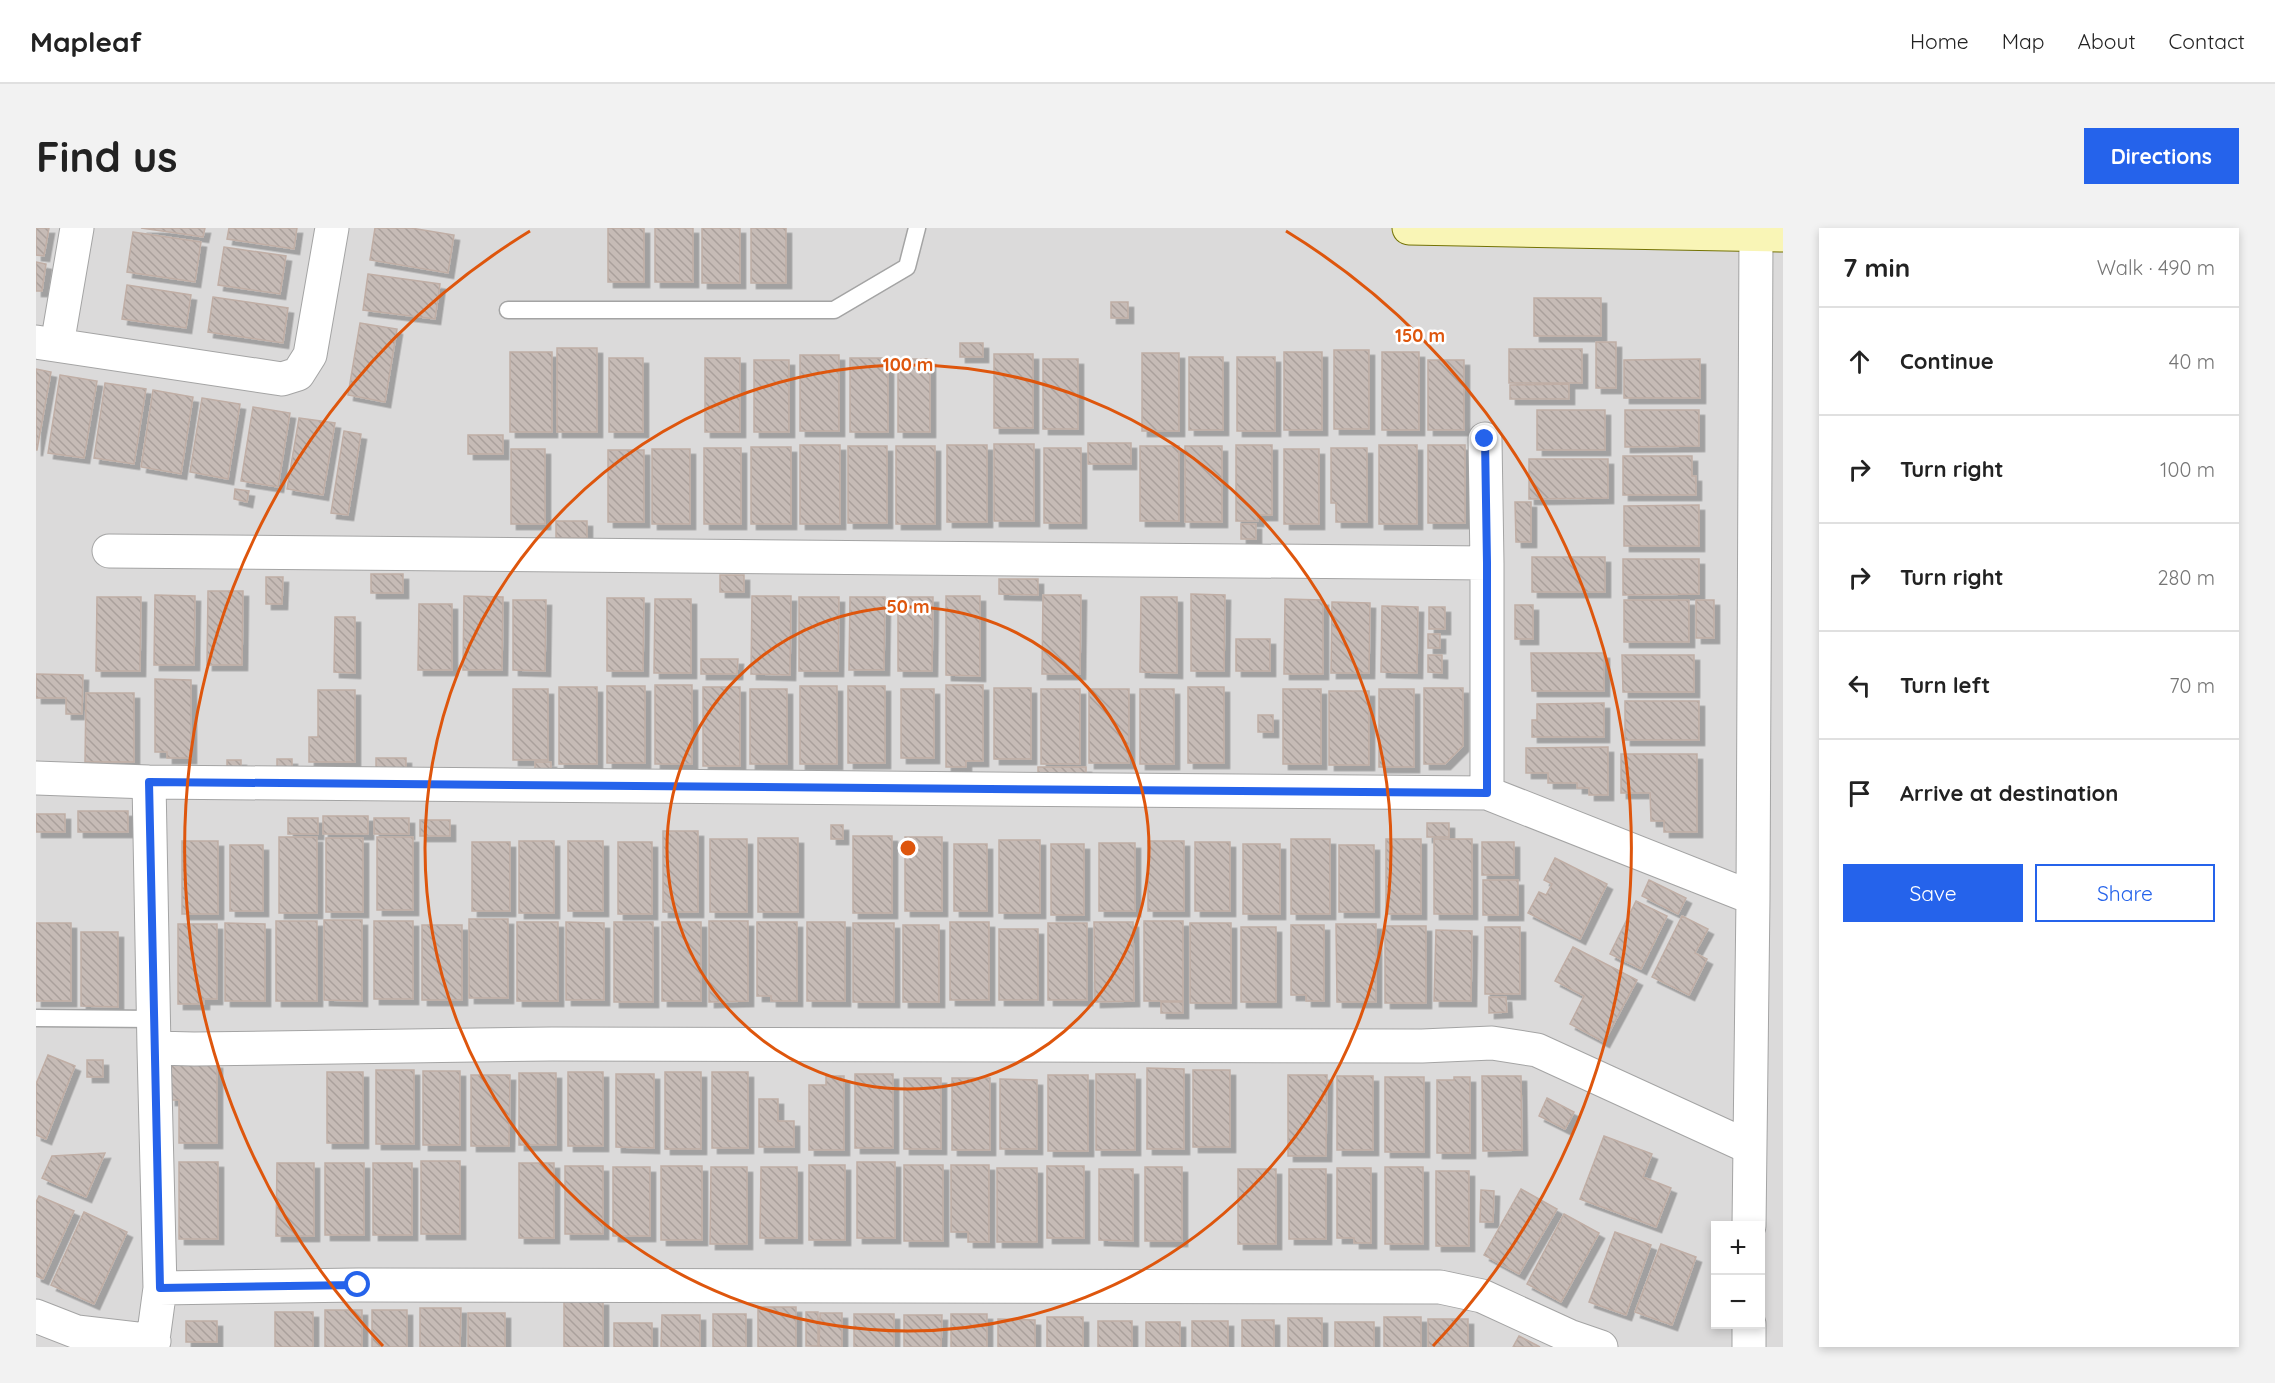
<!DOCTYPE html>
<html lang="en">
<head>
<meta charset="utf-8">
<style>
	:root { --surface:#fff; --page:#f2f2f2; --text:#222; --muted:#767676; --line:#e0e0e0; --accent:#2563eb }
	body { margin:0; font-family:Quicksand,sans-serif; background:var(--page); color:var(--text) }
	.controls { position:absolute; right:18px; bottom:18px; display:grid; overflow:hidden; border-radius:0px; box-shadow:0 3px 9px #0003 }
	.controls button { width:54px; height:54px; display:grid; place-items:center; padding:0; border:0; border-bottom:2px solid var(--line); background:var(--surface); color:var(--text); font:30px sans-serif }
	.stop { position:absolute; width:18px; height:18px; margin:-14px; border:4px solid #2563eb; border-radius:50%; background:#fff }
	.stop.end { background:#2563eb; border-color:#fff; box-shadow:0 2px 6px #0008 }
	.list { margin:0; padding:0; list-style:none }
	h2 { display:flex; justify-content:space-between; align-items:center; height:78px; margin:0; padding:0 24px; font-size:26px }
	h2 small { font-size:20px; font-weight:400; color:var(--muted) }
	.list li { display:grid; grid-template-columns:39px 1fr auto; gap:18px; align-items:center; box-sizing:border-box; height:108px; padding:0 24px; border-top:2px solid var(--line) }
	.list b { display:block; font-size:22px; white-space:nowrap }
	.list em { font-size:20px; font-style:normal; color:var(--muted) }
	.actions { display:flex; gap:12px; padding:18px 24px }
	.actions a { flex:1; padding:14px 0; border:2px solid var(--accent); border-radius:0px; text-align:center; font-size:21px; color:var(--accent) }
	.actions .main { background:var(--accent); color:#fff }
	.icon { flex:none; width:33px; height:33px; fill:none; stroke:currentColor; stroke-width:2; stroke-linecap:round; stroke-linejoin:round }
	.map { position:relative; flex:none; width:1747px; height:1119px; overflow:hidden; border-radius:0px }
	header { display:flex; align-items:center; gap:36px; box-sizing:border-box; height:84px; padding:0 30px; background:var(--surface); border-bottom:2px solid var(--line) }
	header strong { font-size:28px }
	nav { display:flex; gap:33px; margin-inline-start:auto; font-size:21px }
	.intro { display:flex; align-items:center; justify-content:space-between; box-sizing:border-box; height:144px; padding:0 36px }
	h1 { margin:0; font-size:42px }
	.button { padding:15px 27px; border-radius:0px; background:var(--accent); color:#fff; font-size:21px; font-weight:700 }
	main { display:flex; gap:36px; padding:0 36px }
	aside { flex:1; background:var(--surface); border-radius:0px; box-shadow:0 3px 9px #0003 }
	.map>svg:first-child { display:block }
	.residential { fill:#dbdada; fill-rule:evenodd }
	.building { fill:url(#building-back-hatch); stroke:#c0aea5; stroke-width:1.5; filter:url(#shadow) }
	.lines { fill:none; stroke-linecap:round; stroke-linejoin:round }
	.lane-casing { stroke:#a4a4a4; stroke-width:19 }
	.street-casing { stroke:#a4a4a4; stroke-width:35 }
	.secondary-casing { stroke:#747304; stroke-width:35 }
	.lane { stroke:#fff; stroke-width:16 }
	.street { stroke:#fff; stroke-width:33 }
	.secondary { stroke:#f9f5b6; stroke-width:33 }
	.route { stroke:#2563eb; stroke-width:8 }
	.ring { fill:none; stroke:#de560d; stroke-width:3 }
	.centre { fill:#de560d; stroke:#fff; stroke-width:3 }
	.ring-label { font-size:18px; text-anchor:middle; font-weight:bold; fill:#de560d; stroke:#fff; stroke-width:5; stroke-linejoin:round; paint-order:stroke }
</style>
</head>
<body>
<header>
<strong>Mapleaf</strong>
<nav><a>Home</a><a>Map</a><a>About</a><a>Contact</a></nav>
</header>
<div class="intro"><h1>Find us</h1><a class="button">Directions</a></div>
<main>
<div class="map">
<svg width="1747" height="1119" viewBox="0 0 1747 1119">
	<defs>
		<pattern id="building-back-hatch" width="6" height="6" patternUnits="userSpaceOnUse" patternTransform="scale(1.5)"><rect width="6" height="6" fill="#c6bbb6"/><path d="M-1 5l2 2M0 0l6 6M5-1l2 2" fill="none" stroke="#aaa09c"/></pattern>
		<filter id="shadow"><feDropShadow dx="5.5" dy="5.5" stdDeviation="0" flood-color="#0004"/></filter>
	</defs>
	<rect width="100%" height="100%" fill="#eee9e3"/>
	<path class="residential" d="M0,0H1747V1119H0ZM1680,998H1724V1096H1680Z"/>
	<path class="building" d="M0,0H13L8,28L0,27Z
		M105,0H169L167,9Z
		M193,0H261L258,21L191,11Z
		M339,0H375L418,7L412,45L334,32Z
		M572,0H608V54H572Z
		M619,0H657V54H619Z
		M666,0H704V55H666Z
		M715,0H750V55H715Z
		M97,4L165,14L159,54L91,44Z
		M188,19L250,28L244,66L182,57Z
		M0,34L10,36L6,63H0Z
		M332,46L404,56L399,91L327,82Z
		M91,57L155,67L150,100L86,91Z
		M177,69L252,80L247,115L172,104Z
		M1498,70H1565V108H1498Z
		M1075,74H1092V90H1075Z
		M324,95L361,101L349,174L312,167Z
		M1560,114H1580V160H1560Z
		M924,115H947V129H924Z
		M521,120H561V204H521Z
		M1473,121H1546V155H1473Z
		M1298,122H1333V201H1298Z
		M474,124H516V204H474Z
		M1248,124H1286V202H1248Z
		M1346,124H1383V202H1346Z
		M1106,125H1143V203H1106Z
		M958,126H997V200H958Z
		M764,127H803V203H764Z
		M1153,129H1187V202H1153Z
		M1201,129H1239V203H1201Z
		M573,130H607V204H573Z
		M669,130H704V204H669Z
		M814,130H852V204H814Z
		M862,131H894V204H862Z
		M1007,131H1042V201H1007Z
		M1664,131V170H1588V132Z
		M718,132H753V204H718Z
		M1392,132H1428V202H1392Z
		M0,141L15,144L1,222H0Z
		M24,147L61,153L48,230L12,225Z
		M69,155L110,161L98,236L58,230Z
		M1533,156V171H1474V157Z
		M117,162L157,169L145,246L105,239Z
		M166,170L204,176L192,251L154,244Z
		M217,179L254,185L242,259L205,253Z
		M1501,182H1569V222H1501Z
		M1589,182H1663V218L1589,219Z
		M263,190L299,195L287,267L251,261Z
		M308,203L325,206L312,287L295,285Z
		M432,207H467V226H432Z
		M1052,215H1095V236H1052Z
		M958,216H998V293H958Z
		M764,217H804V296H764Z
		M911,217H951V294H911Z
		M1200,217H1236V287H1222V293H1200Z
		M1343,217H1381V296H1343Z
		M1392,217H1429V295H1392Z
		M812,218H851V295H812Z
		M860,218H899V296H860Z
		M1104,218H1143V293H1104Z
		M1149,218H1186V294H1149Z
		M715,219H755V296H715Z
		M668,220H705V296H668Z
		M1008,220H1045V295H1008Z
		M1295,220H1331V294H1300V275H1295Z
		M475,221H509V296H475Z
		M616,221H654V296H616Z
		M1248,221H1283V296H1248Z
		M572,222H608V294H572Z
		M1587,228H1656V248H1660V267H1587Z
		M1493,231H1572V270L1493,271Z
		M199,261L213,263L211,274L198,271Z
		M1479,274H1495V314H1480Z
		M1663,277V318H1588V278Z
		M520,293H551V310H520Z
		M1205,296H1220V311H1205Z
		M1496,329H1569V364H1496Z
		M1587,331H1663V366L1587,367Z
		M335,346H367V365H335Z
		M684,347H708V364H684Z
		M230,349H247L246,376H230Z
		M963,351H1002V367L963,366Z
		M172,363H207L206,437H171Z
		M1155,366L1189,367L1188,443H1155Z
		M119,367L159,368L158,437H118Z
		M1007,367H1045L1044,446H1006Z
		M428,368L467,369L466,442H427Z
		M716,368H755L754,447L715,446Z
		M910,368H944V448L910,447Z
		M61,369H105L104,443H60Z
		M763,369H803L802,443H763Z
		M814,369H849L848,442H813Z
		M862,369H897L896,443H862Z
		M1105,369H1141V445L1104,444Z
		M571,370H608L607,443H571Z
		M619,371H655V445H618Z
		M1249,371L1287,372V446H1248Z
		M477,372H510L509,443L477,442Z
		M1588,372H1653V414H1588Z
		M1660,372H1678V410H1660Z
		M1296,374L1334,375L1333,445H1295Z
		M383,376H416V442H382Z
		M1479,377H1497V411H1479Z
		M1346,378L1382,379L1381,445L1345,444Z
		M1393,379H1409V401H1393Z
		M299,389H319V445L298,444Z
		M1392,406H1404V420H1392Z
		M1200,411H1234V443H1200Z
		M1495,425H1568V463H1496Z
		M1392,427H1406V445L1392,444Z
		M1586,427H1658V464H1587Z
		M665,431H702L701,446H665Z
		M0,446L47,447L46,486H30V470H0Z
		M119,451L155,452V530H131V524H119Z
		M619,457H656V536H619Z
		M910,457H947V533H930V539H910Z
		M571,458H609V535H571Z
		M764,458H801V536H764Z
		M812,458H849V535H812Z
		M523,459H561V536H523Z
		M667,459H704V538H667Z
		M1152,459H1188V535H1152Z
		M958,460H995V531H958Z
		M1388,460H1427V518L1409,536H1388Z
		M477,461H512V532H477Z
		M714,461H751V536H714Z
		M865,461H898V530H865Z
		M1005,461H1044V536H1005Z
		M1053,461H1093V535H1053Z
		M1104,461H1138V536H1104Z
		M1247,461H1285V536H1247Z
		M1343,461H1378V539H1343Z
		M282,462H319V534H273V509H282Z
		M1293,463H1333V537H1293Z
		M50,465H98V534H49Z
		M1589,473H1663V512H1589Z
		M1568,475V509H1496V492H1501V476Z
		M1222,487H1237V504H1222Z
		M1572,519V567H1553V560H1541V555H1512V545H1490V520Z
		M1585,526H1661V604H1628V593H1615L1614,565H1585Z
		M340,530H370V545H340Z
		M241,531H256V546H241Z
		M191,532H205V546H191Z
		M499,534H515V549H499Z
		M1002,539H1050V554H1002Z
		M42,583H92V604H42Z
		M0,586H29V604H0Z
		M287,588H332V606H287Z
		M252,590H282V606H252Z
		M338,590H373V606H338Z
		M384,592H414V608H384Z
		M1391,595H1413V609H1391Z
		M795,597H807V611H795Z
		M627,603H662V684H627Z
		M817,608H856V685H817Z
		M243,609H281V685H243Z
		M341,609H377V682H341Z
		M869,609H906V683H869Z
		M290,610H327V684H290Z
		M722,610H762V684H722Z
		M674,611H711V684H674Z
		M1255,611H1294V686H1255Z
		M1350,611H1385V686H1350Z
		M1398,611H1436V686H1398Z
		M963,612H1004V685H963Z
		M146,613H182V686H146Z
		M483,613H518V685H483Z
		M532,613H567V683H532Z
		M1112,613H1148V683H1112Z
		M436,614H474V683H436Z
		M582,614H616V686H582Z
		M1159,614H1194V683H1159Z
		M1446,614H1478V647H1446Z
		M1063,615H1099V683H1063Z
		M918,616H951V683H918Z
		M1015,616H1048V687H1015Z
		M1207,616H1244V686H1207Z
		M194,617H227V683H194Z
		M1303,617H1338V684H1303Z
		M1519,630L1571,656L1544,711L1492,685L1503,664L1510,667L1516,656L1508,652Z
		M1447,652H1482V687H1447Z
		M1613,652L1650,670L1642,686L1606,668Z
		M1600,673L1631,688L1605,741L1574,726Z
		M1646,688L1672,701L1659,725L1671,731L1653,767L1616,749Z
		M433,691H472V770H433Z
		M288,692H326V773L288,772Z
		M240,693H281V773H240Z
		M338,693H377V771H338Z
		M673,693H712V773L673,774Z
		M1108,693H1147V773H1108Z
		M481,694H522V773H481Z
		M530,694L568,695V772H530Z
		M578,694H617V774H578Z
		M626,694H665V773H626Z
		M721,694H761V773H735V768H721Z
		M771,694H809V773H771Z
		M914,694H953V772H914Z
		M1058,694H1097L1098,773L1059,774Z
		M0,695H35V773H0Z
		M189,695L229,696V773H189Z
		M817,695H858V774H817Z
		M1012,695H1051V772H1012Z
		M1154,695H1195V775H1154Z
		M142,696H181V771H168V776H142Z
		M1300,696H1340V774H1301Z
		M386,697H426V772H386Z
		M867,697H903V774H867Z
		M1255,697H1288V773H1270V767H1255Z
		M1349,698H1390V775H1349Z
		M1205,699H1240V774H1205Z
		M1449,699H1484V766H1449Z
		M963,701H1002V772H963Z
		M1400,702L1436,703L1435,773H1398Z
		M45,704H82V779L45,778Z
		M1537,719L1601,752L1568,814L1534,796L1548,768L1519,753Z
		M1453,769H1470L1471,784L1453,785Z
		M1125,774H1147V785H1125Z
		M12,827L39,838L10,911L0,907V856Z
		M51,832H67V849H51Z
		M134,835H181V915H143V872H134Z
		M1111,840L1148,841V921H1111Z
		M340,842H378V916H340Z
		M1157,842H1194V919H1157Z
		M387,843H424V917H387Z
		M291,844H327V915H291Z
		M532,844H567V918H532Z
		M629,844H665V921H629Z
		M676,844H712V920H676Z
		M483,845H520V917H483Z
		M580,846H618V920L580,919Z
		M819,846H857V920H819Z
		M1060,846H1099V922H1060Z
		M435,847H474L473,918H435Z
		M1012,847H1052V923H1012Z
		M1252,847H1291L1290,928H1252Z
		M790,848H808V922H773V857H790Z
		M1301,848H1337V922H1301Z
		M1446,848H1485L1486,922L1447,923Z
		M1349,849H1388V924H1349Z
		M1418,849H1434V925H1401V852H1418Z
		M868,850H905V921H868Z
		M916,850H954V922H916Z
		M964,851L1001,852V921H964Z
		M1511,870L1538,884L1529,901L1503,888Z
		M723,871H742V893H758V919H723Z
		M1568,908L1616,926L1607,949L1635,960L1620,999L1544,971Z
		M69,925L50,969L6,950L16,928Z
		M385,933H424V1006H385Z
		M143,934H182V1011H143Z
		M821,934H859V1010H821Z
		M241,935H278V1008H240Z
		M289,935H328V1007H289Z
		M337,935H376V1007H337Z
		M483,935H518V1010H483Z
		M773,937H809V1012H773Z
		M868,937H907V1013H868Z
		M915,937H953V1014H932V1004H915Z
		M529,938H567V1006H529Z
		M625,938H666V1012H625Z
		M1011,938H1048V1010H1011Z
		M577,939H614V1008H577Z
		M675,939H711V1016H674Z
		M725,939H761V1010H724Z
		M1109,939H1146V1013H1109Z
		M1349,939H1387V1016H1349Z
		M961,940H1001V1014H961Z
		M1301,940H1335V1015H1318V1010H1301Z
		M1063,941H1097V1013L1063,1012Z
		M1202,941H1240V1016H1202Z
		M1253,941H1290V1011H1253Z
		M1400,943H1433V1018H1400Z
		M1485,961L1521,981L1483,1046L1448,1027Z
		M1445,962L1458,963L1457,994H1444Z
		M3,968L38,983L7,1051L0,1048V974Z
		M48,984L91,1004L58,1076L15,1057Z
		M1528,986L1563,1005L1525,1074L1491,1056Z
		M1579,1004L1615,1017L1590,1087L1553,1074Z
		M1625,1016L1660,1029L1636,1097L1599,1084Z
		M528,1072H567V1119H528Z
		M722,1079H760V1119H722Z
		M384,1080H425L424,1119H384Z
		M289,1082H326V1119H289Z
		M336,1082H371V1119H336Z
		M239,1084H277V1119H239Z
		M770,1084H782V1118H770Z
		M432,1085H469V1119H432Z
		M784,1085H806V1119H783Z
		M677,1086H710V1119H677Z
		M818,1086H858V1119H818Z
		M915,1086H951V1119H915Z
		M626,1087H664V1119H625Z
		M868,1087H906L905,1119H868Z
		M1011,1089H1047V1119H1011Z
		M1348,1089H1385V1119H1348Z
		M1252,1090H1286V1119H1252Z
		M962,1091L999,1092V1119H962Z
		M1392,1091H1432V1119H1392Z
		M1206,1092H1238V1119H1206Z
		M150,1093H181V1114H150Z
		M1062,1093H1096V1119H1062Z
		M1156,1093H1192V1119H1156Z
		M1110,1094H1144V1119H1110Z
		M1299,1094H1338V1119H1299Z
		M578,1095H616V1119H578Z
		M1483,1108L1504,1119H1477Z"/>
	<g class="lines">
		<defs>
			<path id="lane" d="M472,82H798L871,39L881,0
				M0,790L118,791"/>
			<path id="street" d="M0,114L246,151L262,146L274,127L296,0
				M21,117L41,0
				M1449,211L1451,335
				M73,323L1451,335V565
				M0,550L113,554L1451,565L1717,670
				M113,554L118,820
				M1713,998L1717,670L1720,6
				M124,1060L118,820L158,821L516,816L1386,818L1456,815L1501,822L1713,919
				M0,1088L41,1104L118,1113
				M1713,1096V1119
				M116,1119L124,1060L322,1057L1404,1059L1446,1068L1533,1108L1565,1119"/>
			<path id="secondary" d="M1373,0L1747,7"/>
		</defs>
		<use href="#lane" class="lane-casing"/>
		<use href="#street" class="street-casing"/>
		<use href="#secondary" class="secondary-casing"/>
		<use href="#lane" class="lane"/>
		<use href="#street" class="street"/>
		<use href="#secondary" class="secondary"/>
	</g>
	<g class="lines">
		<path class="route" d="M322,1057L124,1060L113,554L1451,565V335L1449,211"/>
	</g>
	<g class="ring">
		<circle cx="872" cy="620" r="241"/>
		<circle cx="872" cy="620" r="483"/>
		<path d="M347 1118A724 724 0 0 1 494 3M1250 3A724 724 0 0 1 1397 1118"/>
	</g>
	<circle cx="872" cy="620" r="9" class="centre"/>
	<g class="ring-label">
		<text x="1384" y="114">150 m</text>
		<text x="872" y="143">100 m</text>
		<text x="872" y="385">50 m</text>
	</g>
</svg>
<div class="controls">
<button>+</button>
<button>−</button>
</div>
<div class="stop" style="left:322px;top:1057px"></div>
<div class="stop end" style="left:1449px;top:211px"></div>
</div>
<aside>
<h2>7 min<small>Walk · 490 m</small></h2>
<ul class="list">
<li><svg class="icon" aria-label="ahead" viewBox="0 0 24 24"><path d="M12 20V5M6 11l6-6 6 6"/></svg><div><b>Continue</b></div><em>40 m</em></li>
<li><svg class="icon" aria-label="right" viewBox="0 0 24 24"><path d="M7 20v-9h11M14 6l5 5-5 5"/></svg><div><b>Turn right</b></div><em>100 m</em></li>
<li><svg class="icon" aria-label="right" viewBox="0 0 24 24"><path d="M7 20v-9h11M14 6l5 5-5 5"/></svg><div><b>Turn right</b></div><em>280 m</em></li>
<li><svg class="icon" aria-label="left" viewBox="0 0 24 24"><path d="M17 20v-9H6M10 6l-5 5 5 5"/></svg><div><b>Turn left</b></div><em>70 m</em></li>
<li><svg class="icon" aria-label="arrive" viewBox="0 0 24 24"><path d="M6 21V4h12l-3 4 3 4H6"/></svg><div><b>Arrive at destination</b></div></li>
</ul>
<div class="actions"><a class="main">Save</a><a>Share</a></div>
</aside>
</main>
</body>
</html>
